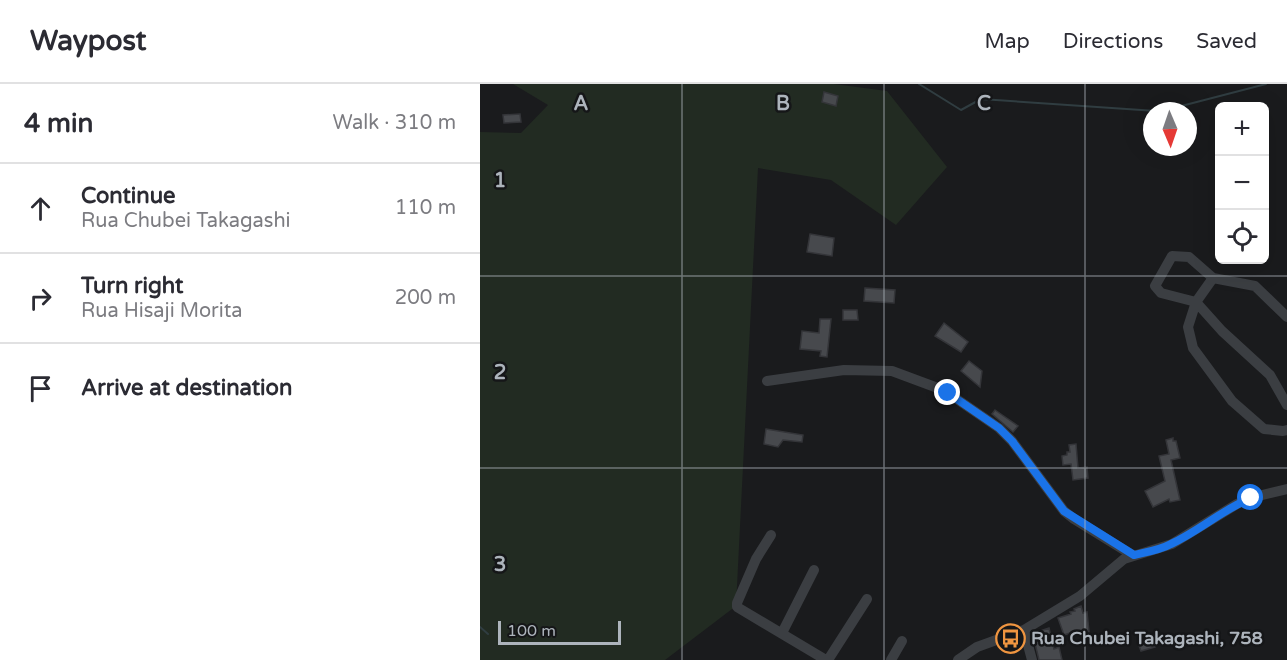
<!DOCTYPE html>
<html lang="en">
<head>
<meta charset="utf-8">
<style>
	:root { --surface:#fff; --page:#f2f2f3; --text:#2b2b33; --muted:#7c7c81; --line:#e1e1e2 }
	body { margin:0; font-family:"Varela Round",sans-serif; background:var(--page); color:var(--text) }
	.controls { position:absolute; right:18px; top:18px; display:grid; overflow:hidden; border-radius:9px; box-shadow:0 6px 24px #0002 }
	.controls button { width:54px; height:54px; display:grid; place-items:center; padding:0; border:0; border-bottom:2px solid var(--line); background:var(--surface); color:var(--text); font:30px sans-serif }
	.compass { position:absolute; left:663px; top:18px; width:54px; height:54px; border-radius:50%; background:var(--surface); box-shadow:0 6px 24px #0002; rotate:178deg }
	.scale { position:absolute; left:18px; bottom:15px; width:123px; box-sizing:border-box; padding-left:6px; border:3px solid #adb4bc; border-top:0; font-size:16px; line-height:21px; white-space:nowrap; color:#adb4bc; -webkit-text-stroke:4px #151618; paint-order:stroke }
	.stop { position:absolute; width:18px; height:18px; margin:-14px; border:4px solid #1a73e8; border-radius:50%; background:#fff }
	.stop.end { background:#1a73e8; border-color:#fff; box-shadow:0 2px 6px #0008 }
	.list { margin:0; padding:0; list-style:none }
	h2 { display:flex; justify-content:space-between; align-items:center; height:78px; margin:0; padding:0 24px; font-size:26px }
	h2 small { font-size:20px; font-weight:400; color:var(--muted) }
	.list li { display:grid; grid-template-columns:39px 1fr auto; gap:18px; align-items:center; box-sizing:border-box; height:90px; padding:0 24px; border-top:2px solid var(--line) }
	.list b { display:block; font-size:22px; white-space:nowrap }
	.list p { margin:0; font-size:20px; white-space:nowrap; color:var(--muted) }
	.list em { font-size:20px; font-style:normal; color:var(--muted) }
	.icon { flex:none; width:33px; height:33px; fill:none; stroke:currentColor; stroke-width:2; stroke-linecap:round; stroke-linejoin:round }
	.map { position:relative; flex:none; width:807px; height:576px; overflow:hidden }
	header { display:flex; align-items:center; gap:36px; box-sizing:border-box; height:84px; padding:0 30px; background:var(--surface); border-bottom:2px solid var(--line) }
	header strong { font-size:28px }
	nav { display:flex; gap:33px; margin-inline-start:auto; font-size:21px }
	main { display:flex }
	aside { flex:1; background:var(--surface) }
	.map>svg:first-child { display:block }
	.green { fill:#222b22 }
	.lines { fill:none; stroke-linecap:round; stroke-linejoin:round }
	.stream { stroke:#303d41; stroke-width:2 }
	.building { fill:#47494d; stroke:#343539; stroke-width:1.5 }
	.street { stroke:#3b3e42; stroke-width:10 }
	.route { stroke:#1a73e8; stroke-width:8 }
	.grid { fill:none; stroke:#adb4bc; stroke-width:1.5; stroke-opacity:0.55 }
	.labels { text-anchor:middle; stroke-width:5; stroke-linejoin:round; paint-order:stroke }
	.poi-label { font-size:18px; font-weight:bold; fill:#adb4bc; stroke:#151618; text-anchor:start }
	.grid-label { font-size:20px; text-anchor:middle; font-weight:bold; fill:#adb4bc; stroke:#151618; stroke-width:5; stroke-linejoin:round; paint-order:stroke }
</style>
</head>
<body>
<header>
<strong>Waypost</strong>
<nav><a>Map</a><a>Directions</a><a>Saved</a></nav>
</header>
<main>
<aside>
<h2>4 min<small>Walk · 310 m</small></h2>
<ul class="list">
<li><svg class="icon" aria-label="ahead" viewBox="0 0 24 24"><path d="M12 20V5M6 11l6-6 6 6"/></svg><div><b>Continue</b><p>Rua Chubei Takagashi</p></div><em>110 m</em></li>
<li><svg class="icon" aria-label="right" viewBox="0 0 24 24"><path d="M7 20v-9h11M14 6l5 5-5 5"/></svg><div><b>Turn right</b><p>Rua Hisaji Morita</p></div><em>200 m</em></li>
<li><svg class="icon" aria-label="arrive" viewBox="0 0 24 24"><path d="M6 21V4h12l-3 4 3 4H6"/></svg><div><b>Arrive at destination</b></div></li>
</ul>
</aside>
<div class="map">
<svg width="807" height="576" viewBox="0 0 807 576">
	<rect width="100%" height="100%" fill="#1a1b1d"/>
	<path class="green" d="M33,0H354L407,7L467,83L416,141L351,96L278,84L256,522L185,576H0V48L41,49L68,21Z"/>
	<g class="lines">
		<path class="stream" d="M439,0L481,26L501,15L676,27
			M682,27L786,0
			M0,543L8,550"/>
	</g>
	<path class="building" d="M344,8L358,12L356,22L342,18Z
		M40,30L41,38L24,39L23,31Z
		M330,150L354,154L352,172L327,168Z
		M385,204L415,206L414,219L384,217Z
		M363,226H377L378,236H363Z
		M340,235H351L347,273L340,272L341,267L320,265L322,247L339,249Z
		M464,239L488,258L481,268L455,252Z
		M489,277L502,287L500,303L481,287Z
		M515,326L538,342L533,348L512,330Z
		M286,345L323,351L322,358L303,356L298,363L284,360Z
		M693,354V357H696L700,374L691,376L700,416L690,418L689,415L673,423L665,407L685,397L679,372L689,370L686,356Z
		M596,360L598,384L607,383L608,394L593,396L591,380L583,381L582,372L587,371V368H590L589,361Z
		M601,522L603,529L607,528L609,548L591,552L590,549L584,551L578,534L591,530L590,528L595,527L594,525Z
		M569,544L574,565L579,563L582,576H559L554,555L558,554L557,548Z
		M671,553L675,563L661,567L658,559Z"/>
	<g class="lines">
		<path class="street" d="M733,194L709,173L692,172L675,202L681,209L716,218L742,247L790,291L807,321
			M807,233L775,202L733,194L716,218L708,243L713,264L752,317L784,345L803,347L807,346
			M287,297L364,286L412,287L455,303L468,309L519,344L532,357L584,427L594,435L654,472
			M291,451L276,475L257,519V523L346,576
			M544,546L552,576
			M302,549L334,486
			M348,576L387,515
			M411,576L422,557
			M478,576L497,563L544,546L600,512L644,475L692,460L757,420L770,414L807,405"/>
	</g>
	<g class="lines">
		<path class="route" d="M468,309L519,344L532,357L584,427L654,471C667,468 680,466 691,460C719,447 742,426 771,414"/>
	</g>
	<path class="grid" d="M202,0V576M404,0V576M605,0V576M0,192H807M0,384H807"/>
	<defs>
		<symbol id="bus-ring" viewBox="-11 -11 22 22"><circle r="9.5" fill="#151618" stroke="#ef9540" stroke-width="1.5"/><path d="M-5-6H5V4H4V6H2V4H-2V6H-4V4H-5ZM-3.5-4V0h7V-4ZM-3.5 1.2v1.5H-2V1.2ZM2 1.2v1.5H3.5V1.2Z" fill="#ef9540"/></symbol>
	</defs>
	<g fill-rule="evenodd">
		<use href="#bus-ring" x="514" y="538" width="33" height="33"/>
	</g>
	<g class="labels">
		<g class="poi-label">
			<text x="551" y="560">Rua Chubei Takagashi, 758</text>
		</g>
	</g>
	<g class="grid-label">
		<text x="101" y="26">A</text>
		<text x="303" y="26">B</text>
		<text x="504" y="26">C</text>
		<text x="20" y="103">1</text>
		<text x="20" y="295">2</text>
		<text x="20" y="487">3</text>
	</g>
</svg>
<div class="controls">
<button>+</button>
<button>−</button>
<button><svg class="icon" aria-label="locate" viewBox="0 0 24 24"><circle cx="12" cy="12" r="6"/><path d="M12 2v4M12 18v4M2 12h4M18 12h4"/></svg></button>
</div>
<svg class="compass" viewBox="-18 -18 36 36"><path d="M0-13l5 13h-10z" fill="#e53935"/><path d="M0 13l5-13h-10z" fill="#7c7c81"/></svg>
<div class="scale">100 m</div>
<div class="stop" style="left:771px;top:414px"></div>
<div class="stop end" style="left:468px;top:309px"></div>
</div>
</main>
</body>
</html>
